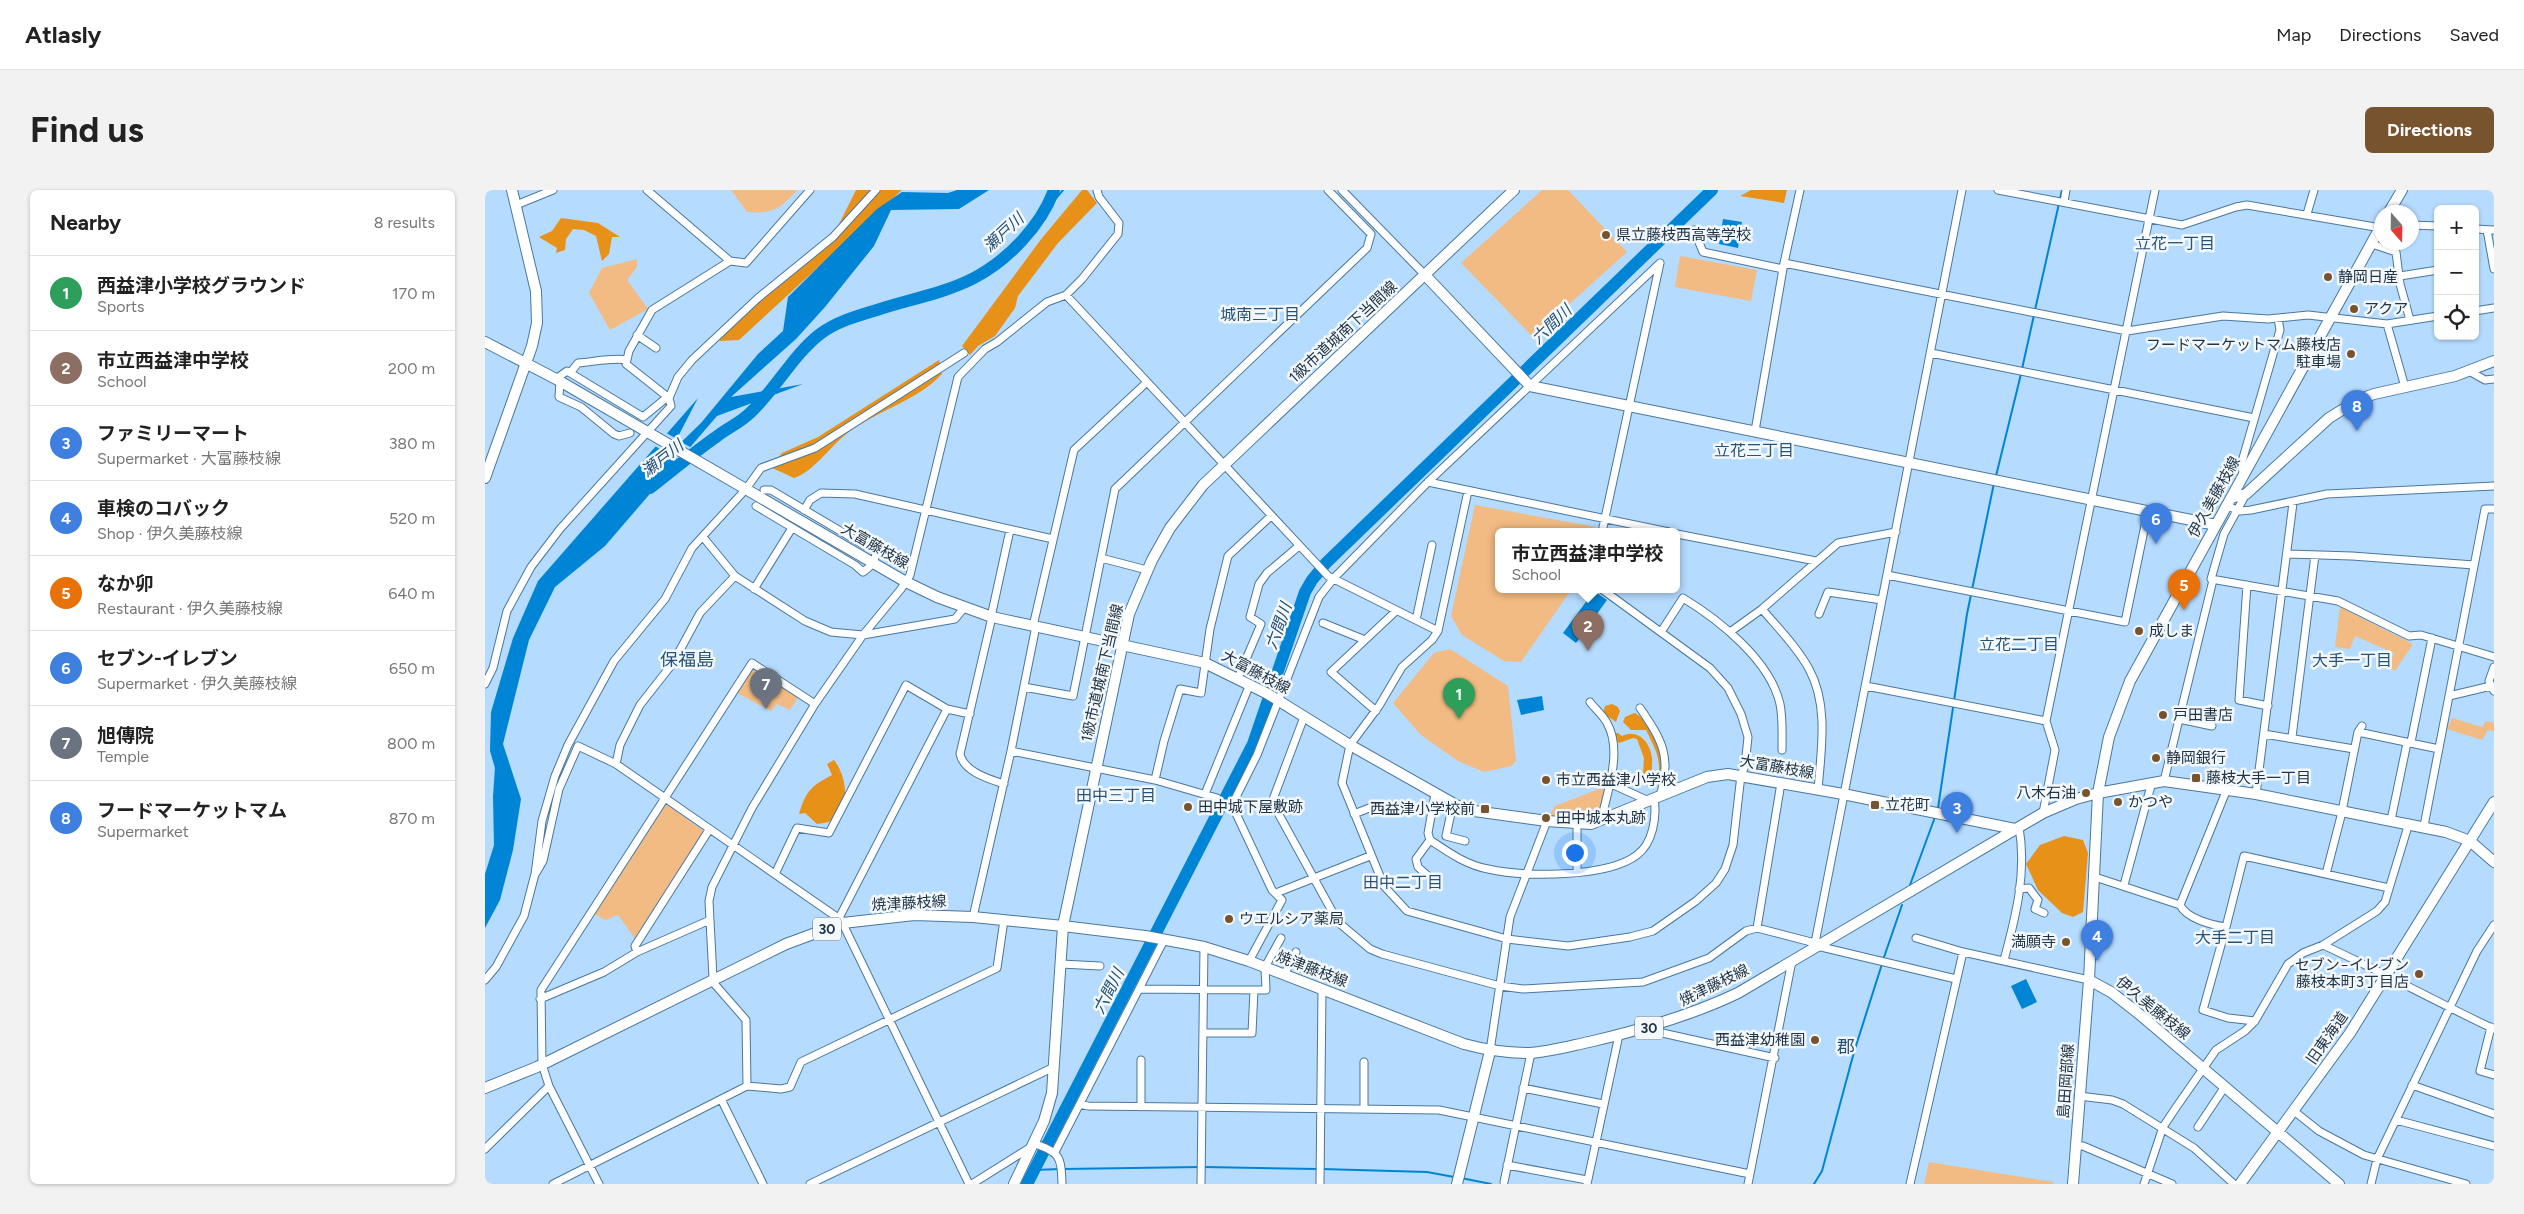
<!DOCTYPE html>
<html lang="en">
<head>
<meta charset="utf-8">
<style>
	:root { --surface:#fff; --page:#f2f2f2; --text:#222; --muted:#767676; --line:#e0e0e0; --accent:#78542e }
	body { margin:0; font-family:Figtree,"Noto Sans JP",sans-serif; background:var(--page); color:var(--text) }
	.controls { position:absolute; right:15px; top:15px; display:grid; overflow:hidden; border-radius:8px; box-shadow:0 1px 4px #0004 }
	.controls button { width:45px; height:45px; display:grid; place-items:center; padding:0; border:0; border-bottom:1px solid var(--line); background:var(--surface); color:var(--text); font:25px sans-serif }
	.compass { position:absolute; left:1889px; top:15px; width:45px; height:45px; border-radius:50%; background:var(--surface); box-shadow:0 1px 4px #0004; rotate:160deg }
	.you { position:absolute; left:1089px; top:662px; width:18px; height:18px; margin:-12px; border:4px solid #fff; border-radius:50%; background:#1a73e8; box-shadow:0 0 0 8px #1a73e833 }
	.badge { display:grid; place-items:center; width:32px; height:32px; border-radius:50%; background:var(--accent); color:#fff; font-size:16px; font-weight:700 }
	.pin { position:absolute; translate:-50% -41px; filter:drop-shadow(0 1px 2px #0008) }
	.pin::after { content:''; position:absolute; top:26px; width:18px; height:15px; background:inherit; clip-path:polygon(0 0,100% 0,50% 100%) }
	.popup { position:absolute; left:1010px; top:338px; width:185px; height:65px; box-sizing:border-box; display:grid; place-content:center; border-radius:8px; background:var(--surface); filter:drop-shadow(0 1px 4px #0005); font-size:16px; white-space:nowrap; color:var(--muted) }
	.popup b { font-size:19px; color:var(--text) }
	.popup::after { content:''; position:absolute; left:50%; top:100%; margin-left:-10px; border:10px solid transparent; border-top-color:var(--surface) }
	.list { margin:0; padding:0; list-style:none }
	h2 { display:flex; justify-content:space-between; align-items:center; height:65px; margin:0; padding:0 20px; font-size:21px }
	h2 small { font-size:16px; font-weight:400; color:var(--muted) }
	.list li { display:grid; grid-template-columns:32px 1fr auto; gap:15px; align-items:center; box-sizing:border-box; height:75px; padding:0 20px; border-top:1px solid var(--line) }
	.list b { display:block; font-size:19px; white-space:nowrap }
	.list p { margin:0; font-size:16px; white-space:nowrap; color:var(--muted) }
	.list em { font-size:16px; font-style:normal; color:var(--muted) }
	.icon { flex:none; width:28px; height:28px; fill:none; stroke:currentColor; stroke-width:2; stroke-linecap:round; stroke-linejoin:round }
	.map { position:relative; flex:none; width:2009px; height:994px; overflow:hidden; border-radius:8px }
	header { display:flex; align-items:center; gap:30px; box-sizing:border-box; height:70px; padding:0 25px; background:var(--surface); border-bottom:1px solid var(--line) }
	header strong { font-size:24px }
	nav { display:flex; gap:28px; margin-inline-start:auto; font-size:18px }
	.intro { display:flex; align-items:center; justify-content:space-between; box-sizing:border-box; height:120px; padding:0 30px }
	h1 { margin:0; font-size:35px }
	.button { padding:12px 22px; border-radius:8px; background:var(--accent); color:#fff; font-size:18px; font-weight:700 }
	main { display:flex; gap:30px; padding:0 30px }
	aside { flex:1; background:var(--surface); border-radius:8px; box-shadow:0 1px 4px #0004 }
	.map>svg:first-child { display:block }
	.green { fill:#f2bb83 }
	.forest { fill:#e89119 }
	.water { fill:#0085d6 }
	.pier { fill:#b5dbff }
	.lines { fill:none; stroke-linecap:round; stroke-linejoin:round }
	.stream { stroke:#0085d6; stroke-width:2 }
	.river { stroke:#0085d6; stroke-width:12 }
	.street-casing { stroke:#4a779e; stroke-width:9 }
	.secondary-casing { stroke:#4a779e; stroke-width:12 }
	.primary-casing { stroke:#4a779e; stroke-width:12 }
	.street { stroke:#fff; stroke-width:7 }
	.secondary { stroke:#fff; stroke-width:10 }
	.primary { stroke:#fff; stroke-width:10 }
	.poi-dot { fill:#78542e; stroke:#f3f8fc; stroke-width:2 }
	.labels { text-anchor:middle; stroke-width:5; stroke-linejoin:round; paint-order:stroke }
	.shield { fill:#f3f8fc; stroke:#606f7c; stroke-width:1 }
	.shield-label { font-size:14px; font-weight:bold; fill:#213445 }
	.poi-label { font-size:15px; fill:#213445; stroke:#f3f8fc; text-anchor:start }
	.street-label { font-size:15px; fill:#213445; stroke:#f3f8fc }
	.water-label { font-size:16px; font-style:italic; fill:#254e71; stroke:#f3f8fc }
	.neighbourhood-label { font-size:16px; fill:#275379; stroke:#f3f8fc }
	.quarter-label { font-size:18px; fill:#275379; stroke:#f3f8fc }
</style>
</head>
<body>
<header>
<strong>Atlasly</strong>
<nav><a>Map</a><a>Directions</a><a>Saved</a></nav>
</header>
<div class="intro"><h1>Find us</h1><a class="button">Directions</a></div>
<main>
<aside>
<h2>Nearby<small>8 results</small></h2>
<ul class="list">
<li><span class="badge" style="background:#2e9e5b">1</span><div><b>西益津小学校グラウンド</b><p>Sports</p></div><em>170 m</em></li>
<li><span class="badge" style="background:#8d6e63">2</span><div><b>市立西益津中学校</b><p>School</p></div><em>200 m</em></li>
<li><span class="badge" style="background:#3f7fe0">3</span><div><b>ファミリーマート</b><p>Supermarket · 大富藤枝線</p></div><em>380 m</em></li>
<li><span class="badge" style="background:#3f7fe0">4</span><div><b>車検のコバック</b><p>Shop · 伊久美藤枝線</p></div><em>520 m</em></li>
<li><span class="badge" style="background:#e8710a">5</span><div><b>なか卯</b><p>Restaurant · 伊久美藤枝線</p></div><em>640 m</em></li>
<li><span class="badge" style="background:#3f7fe0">6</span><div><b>セブン-イレブン</b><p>Supermarket · 伊久美藤枝線</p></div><em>650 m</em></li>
<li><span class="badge" style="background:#6b7280">7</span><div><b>旭傳院</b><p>Temple</p></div><em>800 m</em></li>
<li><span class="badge" style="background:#3f7fe0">8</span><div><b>フードマーケットマム</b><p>Supermarket</p></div><em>870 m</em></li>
</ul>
</aside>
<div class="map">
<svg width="2009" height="994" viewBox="0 0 2009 994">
	<rect width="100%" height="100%" fill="#b5dbff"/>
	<path class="green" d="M246,0H312C295,19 288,24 262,22Z
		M1057,0H1083L1142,62L1048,147L976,73Z
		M1195,66L1272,80L1266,111L1190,97Z
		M152,69V77L142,90L163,119L125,140L104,103L117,78Z
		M990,315L1111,337L1109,342H1014V400H1086L1036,472L1019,471L977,445L966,426Z
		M1855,417L1928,454L1910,481L1904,477L1909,463L1870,446L1865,459L1850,457Z
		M965,459L1023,496L1031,571L1026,576L999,582L973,571L936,545L908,513L949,463Z
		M268,477L314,506L305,520L292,514L286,521L252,503Z
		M1967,528L1997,537L2001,531L2009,533V541L2003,540L1997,550L1962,539Z
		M1114,599H1121L1116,628L1092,630L1067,627L1066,623L1070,616Z
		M181,614L219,641L151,750L133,725L120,730L110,724Z
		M1444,972L1568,992V994H1439Z"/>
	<path class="forest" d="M371,0H417L254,150L235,151L234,148L351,40Z
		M597,0H602L612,13L573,53L533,106L530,118L510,146L493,156L485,165L477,156L557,48Z
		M1266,0H1302L1299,13L1255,6Z
		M76,28L113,33L135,47H127L124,64L117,71L111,46L99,40L88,39L81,49L80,60L71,63L72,58L54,47L67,41Z
		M454,170L457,184C431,212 389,221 359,246C343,259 328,282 309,288L285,277L297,263L333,247Z
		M1127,514L1133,517L1135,521L1131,532L1118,523L1120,516Z
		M1149,523C1160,526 1179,555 1179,566C1179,575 1177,585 1176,594L1173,591C1177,570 1170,558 1161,540H1146L1138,532L1140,527Z
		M1130,543H1133L1137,546C1153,538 1165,552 1167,568C1168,578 1165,587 1165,597L1162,596V591L1158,584L1159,568L1152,549L1148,548L1134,553L1130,549Z
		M349,570C362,587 366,615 347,630C344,633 337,633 332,634L320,623L314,624C321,601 326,596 347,585L342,574Z
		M1579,646L1598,650L1603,663L1598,722L1588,727L1577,723L1553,700L1541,674L1555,655Z"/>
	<path class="water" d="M472,0H504L474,19L406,20L389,56L340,117L311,149L246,207L318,194L232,226L120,356L70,397L44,450L18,554L36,609L28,660L15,710L0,738V701L19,650L20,612L5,561L6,522L28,448L53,391L213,208L184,264L216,233L273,164L298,141L303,107L392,19L417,2L463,3Z
		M1238,29L1257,32L1253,58L1234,54Z
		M1109,401L1122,410L1091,453L1078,443Z
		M1057,506L1059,520L1036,525L1032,510Z
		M1541,789L1552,812L1537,819L1526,796Z"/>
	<path class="pier" d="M181,243L194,250L192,253L194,251L207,258L196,271L170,256Z"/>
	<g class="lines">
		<path class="stream" d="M562,19L578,0
			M1550,120L1577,0
			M1537,179L1549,125
			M1511,286L1536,184
			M1453,618L1482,424L1509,293
			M1425,695L1450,627
			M1398,770L1417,715
			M719,977L832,979
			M579,979L715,977
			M837,979L942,982L969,987
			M550,980L575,979
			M976,988L1006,994
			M1329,994L1337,981L1369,862L1397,774"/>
		<path class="river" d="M165,298C187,281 208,263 231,247C242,238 255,233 265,223C291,199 307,166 335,144C352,131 375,125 395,119C426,109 460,103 489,88C523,70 556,36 569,0
			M0,704L15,656L14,607L16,577
			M542,994L768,554L820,402L827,390L841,373L1227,0"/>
		<defs>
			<path id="street" d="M162,0L245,71L261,73L325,0
				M857,0L940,85
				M1513,0L1697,35L1751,17L1762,15L1896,38
				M1579,12L1581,0
				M31,15L68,0
				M1822,24L1829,0
				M1926,35L1953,36
				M1990,39L2009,40
				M1209,40L1218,62L1298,79
				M2002,40L2009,79
				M1887,54L1911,62L1915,94L1925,130
				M245,71L167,120L144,161L141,174L184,208L193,187L207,170L273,108L348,47L391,0
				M1299,73L1642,141L1738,126L1783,129L1823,125L1902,134L1953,126
				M1915,86L1953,80
				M581,105L843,386L953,441
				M1990,121L2009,118
				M1902,134L1920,197
				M152,145L171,158
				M1446,163L1769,228
				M1984,181L2000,190L2009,189
				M85,183L93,173C109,172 128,167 142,170
				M75,191L74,207L96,217L129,244L134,246L145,243
				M1270,241L1299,73L1315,0
				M1759,285L1756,275L1795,140L1793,128
				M943,292L1184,342
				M983,301L953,441L947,450L917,477L894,516L865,555L857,593L899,696L922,721L1022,749L1083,756L1145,747L1168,741L1211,711L1231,693L1240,679L1248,655L1256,585L1260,576L1263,547L1256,524L1243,498L1225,478L1118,400
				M1761,304L1739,344L1726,389L1853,411L1924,446L1936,445L2009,467
				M271,316L370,375L378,382C387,376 394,367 389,357L379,355L286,300H279
				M1742,316L1755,321L1766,320L1842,304L2009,296
				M319,320L325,310L336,303L370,304L568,349
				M1117,342L1175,73
				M1192,344L1331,371
				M218,347L250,386L320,431L346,442L378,445L470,429L479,418
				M1803,364L1867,366L1989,375
				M616,368L662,380
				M1402,385L1640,432L1663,321
				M1762,395L1754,510L1783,516
				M269,399L307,338
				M1277,419C1293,438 1312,457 1324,479C1344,515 1336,561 1333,600
				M1334,424L1343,402L1397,410
				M506,427L525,340
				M507,427L475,564C479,582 504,589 519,594
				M931,430L947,355
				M838,433L880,450
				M548,436L589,260L661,193
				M1176,442L1198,408C1234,430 1285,470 1295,514C1298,529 1297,545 1297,560
				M1245,442L1277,419L1353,353L1411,342
				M2009,477L2004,491L2009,501
				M753,488L776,434L765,427L774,394L782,383L814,356
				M0,494L8,478L22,421L46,377L75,339L186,216L184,208L180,209L158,227L82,181L71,189
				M1381,496L1561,531
				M539,497L588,506L630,299L882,58L886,44L843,0
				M1964,506L2006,496
				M1105,512C1110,519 1118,525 1122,533C1138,561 1122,602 1116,631
				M1155,518C1177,550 1187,567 1175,606
				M891,521L846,482L911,421
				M819,527L787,612L853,732L885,759L897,764L1015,796L1038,799L1158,792L1224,768L1261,741L1272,738L1330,753L1332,756L1471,789
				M1694,529L1727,536
				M1873,542L1954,559
				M1779,544L1869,559
				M1807,547L1830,365
				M1926,552L1947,448
				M526,561L670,590L732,608
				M131,574L135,555L155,515L188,473L215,423L250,386
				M670,590L679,551L695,499L716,503L725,439L743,366L786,326
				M1679,591L1728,390
				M1124,593L1164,611
				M720,604L765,494
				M950,604L943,643L945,650C963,662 981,675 1003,679C1039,687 1122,688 1152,665C1168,653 1172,627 1169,609
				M1771,604L1808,313
				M968,614L961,646L980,651
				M1558,623L1570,560L1561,531L1670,0
				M869,624L892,615
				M1906,630L1922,553
				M1092,634V682
				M1939,636L2000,319H2009
				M51,683L58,671L74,599L93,556L131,574L356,730L484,994
				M290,684L312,638L344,643L421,495L462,519L485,524
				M1841,684L1856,626L1873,542L1877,536
				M942,685L933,677L931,669L945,650
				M1610,687L1695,715C1702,729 1727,735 1741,737L1759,666L1904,698
				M1639,695L1667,592
				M1534,699L1544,698L1553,710L1550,719L1559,723
				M791,703L885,666
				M1695,715L1742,599
				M488,727L526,561L551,436
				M354,728L462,519
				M1741,737L1718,820L1743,828L1770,831
				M1272,738L1296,593
				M1431,748L1478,762L1604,790
				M679,750L654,799L781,800L780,777L796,748
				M1330,753L1477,0
				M1838,755C1896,781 1951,812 2009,839
				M152,762L150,756L224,640
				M1519,770C1531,726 1542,682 1534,637
				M764,771L797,710L787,700L747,615L772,565L834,407L849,388L943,292L1175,73
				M576,774L615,776
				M799,785L811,762
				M228,788L224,711L227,697L267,618L330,514L378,445L416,399L425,385L473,187L500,159L512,152L562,112L581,105L597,89L633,44L634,33L614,7L612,0
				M0,790L11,777L39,726L50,684L57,631L70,586L83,555L129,471L180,409L207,358L261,299L276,278L330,258L479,163
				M226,790L261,830L262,896
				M55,809L119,782L152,762L225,730
				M2006,837L1995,881L2009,885
				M1159,839L1290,868
				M718,843H767L769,800
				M1005,861L1025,727L1062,631
				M656,870V917
				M879,872V919
				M1927,895L2009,924
				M64,896L57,874L56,800L267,473L330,514
				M1038,898L1118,914
				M1594,906L1627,910L1638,914L1709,958L1749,994
				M237,911L278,994
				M595,914L603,916L954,920L1265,984
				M1809,921L1834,941L1879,965L1981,994
				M1911,930L2009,956
				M1713,937L1739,898
				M548,953C575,963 576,965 577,994
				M1591,956H1598L1687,994
				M0,959L64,896L114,994
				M570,962L654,799
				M1022,975L1102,990
				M1019,992L1046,863
				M68,994L262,896L296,899L305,897L316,872L512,778L519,730
				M325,994L569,877
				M487,994L546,957
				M716,994L719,757
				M835,994L837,800
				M1102,994L1134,845
				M1263,994L1307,771
				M1425,994L1478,762
				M1659,994L1678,937L1690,919L1731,860L1760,841L1770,831L1803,774L1818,763L1838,755L1892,721L1900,712L1924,633
				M1886,994L1892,969L1992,761L2009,735"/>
			<path id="secondary" d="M1904,22L1917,0
				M940,85L1045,196L1731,335
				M0,152L71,189L421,392L452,407L507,427L720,473L781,503L865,555L973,616L989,621L1062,631L1106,634L1222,587L1243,584L1358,604L1530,639
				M0,288L47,156L52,133L51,101L27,0
				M1746,308L1761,304L1844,228L1873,210L1889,204L1970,186L2009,171
				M1613,603L1679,591L1771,604L1961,642L1985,651L2009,672
				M1604,790L1626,802L1653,823L1854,994
				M529,994L559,931L567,903L578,736L644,424L667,370L685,338L718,295L1029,0
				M972,994L1005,861
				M1588,994L1604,790L1613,603L1624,547L1645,491L1896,36
				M1755,994L1865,843L2009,612"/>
			<path id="primary" d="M0,898L52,877L301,754L358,733L429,725L488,727L578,736L660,746L719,757L764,771L979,854C1001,860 1022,863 1044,863C1064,862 1085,856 1104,852C1156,840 1205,826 1253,803L1558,623L1591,609L1613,603"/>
		</defs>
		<use href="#street" class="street-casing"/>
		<use href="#secondary" class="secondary-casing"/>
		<use href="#primary" class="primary-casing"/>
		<use href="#street" class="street"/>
		<use href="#secondary" class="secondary"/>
		<use href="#primary" class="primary"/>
	</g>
	<g class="poi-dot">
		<circle cx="1121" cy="45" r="5"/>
		<circle cx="1843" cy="87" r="5"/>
		<circle cx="1869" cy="119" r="5"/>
		<circle cx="1866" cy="164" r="5"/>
		<circle cx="1654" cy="441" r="5"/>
		<circle cx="1678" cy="525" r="5"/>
		<circle cx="1671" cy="568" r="5"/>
		<rect x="1706" y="583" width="10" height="10" rx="2.5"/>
		<circle cx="1061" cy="590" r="5"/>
		<circle cx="1601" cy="603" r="5"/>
		<circle cx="1633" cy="612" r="5"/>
		<rect x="1385" y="610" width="10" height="10" rx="2.5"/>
		<circle cx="703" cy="617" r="5"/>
		<rect x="995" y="614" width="10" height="10" rx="2.5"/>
		<circle cx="1061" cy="628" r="5"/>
		<circle cx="744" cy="729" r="5"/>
		<circle cx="1581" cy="752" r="5"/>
		<circle cx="1934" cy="784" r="5"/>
		<circle cx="1330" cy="850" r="5"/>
	</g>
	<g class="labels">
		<g class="shield">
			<rect x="328" y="727.5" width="28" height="23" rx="4"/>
			<rect x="1150" y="826.5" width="28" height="23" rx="4"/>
		</g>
		<g class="shield-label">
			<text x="342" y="744">30</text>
			<text x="1164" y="843">30</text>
		</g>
		<g class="poi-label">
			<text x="1131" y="50">県立藤枝西高等学校</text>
			<text x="1853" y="92">静岡日産</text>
			<text x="1879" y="124">アクア</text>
			<text x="1856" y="160" text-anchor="end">フードマーケットマム藤枝店<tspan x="1856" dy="17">駐車場</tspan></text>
			<text x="1664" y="446">成しま</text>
			<text x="1688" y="530">戸田書店</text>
			<text x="1681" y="573">静岡銀行</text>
			<text x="1721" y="593">藤枝大手一丁目</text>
			<text x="1071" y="595">市立西益津小学校</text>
			<text x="1591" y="608" text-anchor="end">八木石油</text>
			<text x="1643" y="617">かつや</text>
			<text x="1400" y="620">立花町</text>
			<text x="713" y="622">田中城下屋敷跡</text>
			<text x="990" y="624" text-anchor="end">西益津小学校前</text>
			<text x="1071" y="633">田中城本丸跡</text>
			<text x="754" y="734">ウエルシア薬局</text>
			<text x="1571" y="757" text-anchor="end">満願寺</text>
			<text x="1924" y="780" text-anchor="end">セブン−イレブン<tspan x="1924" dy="17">藤枝本町3丁目店</tspan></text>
			<text x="1320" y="855" text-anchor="end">西益津幼稚園</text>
		</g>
		<g class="street-label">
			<text transform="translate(858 142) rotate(-43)" y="5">1級市道城南下当間線</text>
			<text transform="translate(1729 307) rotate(-61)" y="5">伊久美藤枝線</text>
			<text transform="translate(390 356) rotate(30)" y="5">大富藤枝線</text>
			<text transform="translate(771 482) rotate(28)" y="5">大富藤枝線</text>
			<text transform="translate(617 483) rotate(-77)" y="5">1級市道城南下当間線</text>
			<text transform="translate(1292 577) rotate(10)" y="5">大富藤枝線</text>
			<text transform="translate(424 713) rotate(-3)" y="5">焼津藤枝線</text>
			<text transform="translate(827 779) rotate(21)" y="5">焼津藤枝線</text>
			<text transform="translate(1229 795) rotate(-26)" y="5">焼津藤枝線</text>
			<text transform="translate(1668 818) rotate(39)" y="5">伊久美藤枝線</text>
			<text transform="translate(1842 848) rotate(-55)" y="5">旧東海道</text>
			<text transform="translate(1581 891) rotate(-86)" y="5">島田岡部線</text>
		</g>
		<g class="water-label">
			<text transform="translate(518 42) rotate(-43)" y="6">瀬戸川</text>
			<text transform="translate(1066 134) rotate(-44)" y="6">六間川</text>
			<text transform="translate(177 268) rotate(-38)" y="6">瀬戸川</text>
			<text transform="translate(793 436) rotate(-70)" y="6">六間川</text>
			<text transform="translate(623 801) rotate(-63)" y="6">六間川</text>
		</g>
		<g class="neighbourhood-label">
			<text x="1690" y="59">立花一丁目</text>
			<text x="775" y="130">城南三丁目</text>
			<text x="1269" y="266">立花三丁目</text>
			<text x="1534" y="460">立花二丁目</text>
			<text x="1867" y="476">大手一丁目</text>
			<text x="631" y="611">田中三丁目</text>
			<text x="918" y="698">田中二丁目</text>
			<text x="1750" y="753">大手二丁目</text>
		</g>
		<g class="quarter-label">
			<text x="202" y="476">保福島</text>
			<text x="1361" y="863">郡</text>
		</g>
	</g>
</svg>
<div class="controls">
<button>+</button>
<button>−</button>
<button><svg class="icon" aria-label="locate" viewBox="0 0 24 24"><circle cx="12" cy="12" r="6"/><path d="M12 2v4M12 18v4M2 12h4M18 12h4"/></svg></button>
</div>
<svg class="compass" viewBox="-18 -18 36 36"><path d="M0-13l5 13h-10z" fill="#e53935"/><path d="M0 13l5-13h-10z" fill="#767676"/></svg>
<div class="you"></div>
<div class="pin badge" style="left:974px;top:529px;background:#2e9e5b">1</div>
<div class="pin badge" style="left:1103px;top:461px;background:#8d6e63">2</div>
<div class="popup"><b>市立西益津中学校</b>School</div>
<div class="pin badge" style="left:1472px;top:643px;background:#3f7fe0">3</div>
<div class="pin badge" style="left:1612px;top:771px;background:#3f7fe0">4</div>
<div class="pin badge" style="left:1699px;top:420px;background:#e8710a">5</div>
<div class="pin badge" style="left:1671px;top:354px;background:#3f7fe0">6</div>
<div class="pin badge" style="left:281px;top:519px;background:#6b7280">7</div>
<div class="pin badge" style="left:1872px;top:241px;background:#3f7fe0">8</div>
</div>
</main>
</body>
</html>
